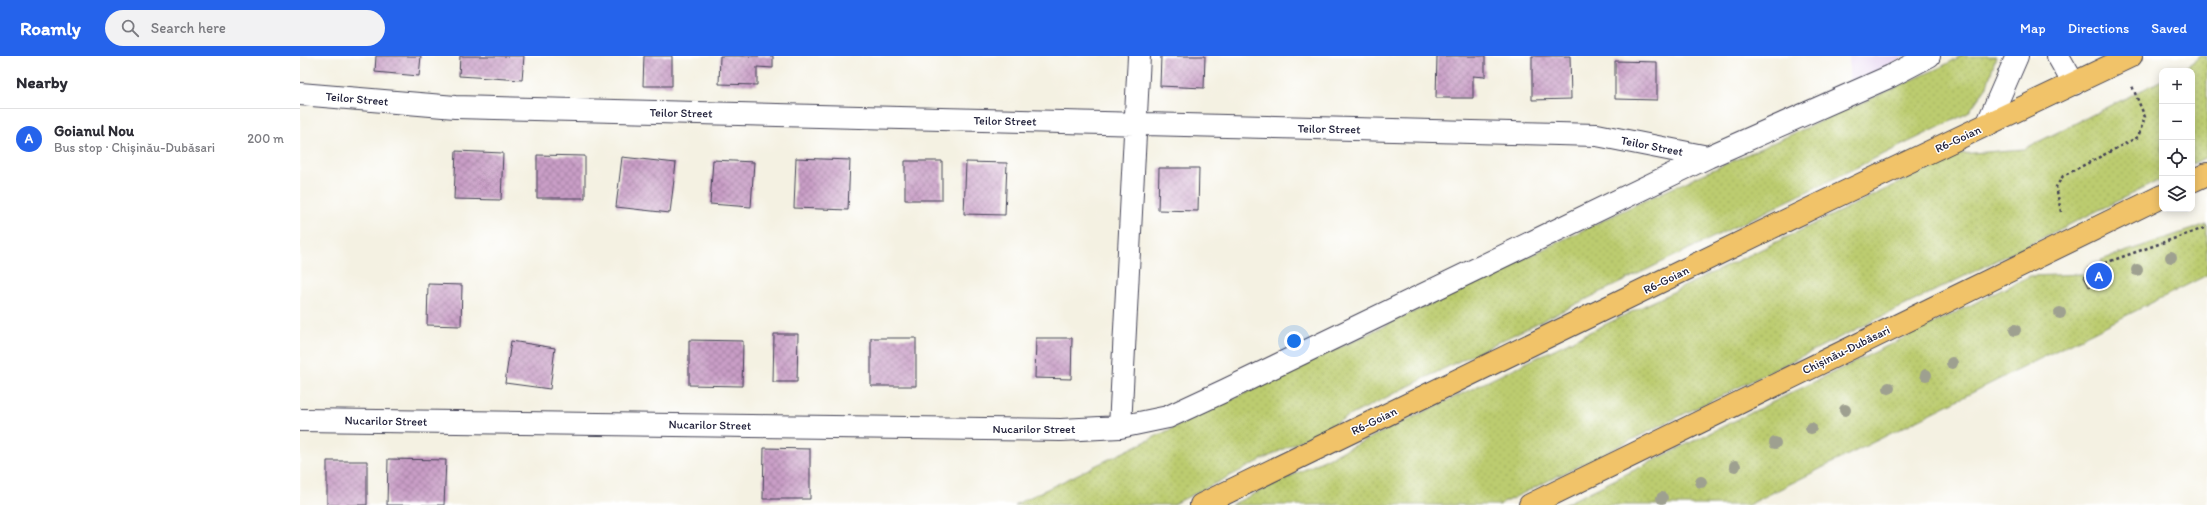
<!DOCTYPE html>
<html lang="en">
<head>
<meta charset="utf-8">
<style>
	:root { --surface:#fff; --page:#f2f2f3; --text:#2b2b33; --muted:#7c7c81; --line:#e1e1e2; --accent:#2563eb }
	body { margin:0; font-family:Itim,sans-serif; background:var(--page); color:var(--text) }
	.controls { position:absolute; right:12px; top:12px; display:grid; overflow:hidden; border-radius:8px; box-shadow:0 2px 10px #0003 }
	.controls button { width:36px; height:36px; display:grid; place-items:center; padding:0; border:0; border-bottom:1px solid var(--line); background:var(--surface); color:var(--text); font:20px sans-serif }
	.you { position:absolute; left:994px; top:285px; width:14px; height:14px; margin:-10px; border:3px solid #fff; border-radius:50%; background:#1a73e8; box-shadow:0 0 0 6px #1a73e833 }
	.badge { display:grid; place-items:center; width:26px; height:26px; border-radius:50%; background:var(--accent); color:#fff; font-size:13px; font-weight:700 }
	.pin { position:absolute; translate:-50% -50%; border:2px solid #fff; box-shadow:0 1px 4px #0006 }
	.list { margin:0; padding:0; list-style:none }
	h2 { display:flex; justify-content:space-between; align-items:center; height:52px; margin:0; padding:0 16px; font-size:17px }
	h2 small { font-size:13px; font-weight:400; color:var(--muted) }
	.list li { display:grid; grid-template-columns:26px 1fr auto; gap:12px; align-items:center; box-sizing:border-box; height:60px; padding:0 16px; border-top:1px solid var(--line) }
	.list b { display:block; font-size:15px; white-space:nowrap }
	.list p { margin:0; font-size:13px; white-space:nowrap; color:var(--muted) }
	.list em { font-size:13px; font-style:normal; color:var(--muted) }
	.icon { flex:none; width:22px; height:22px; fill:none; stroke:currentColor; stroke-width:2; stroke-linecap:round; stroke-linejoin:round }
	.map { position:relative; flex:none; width:1907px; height:449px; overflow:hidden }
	header { display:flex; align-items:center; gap:24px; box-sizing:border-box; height:56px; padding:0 20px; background:var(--accent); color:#fff }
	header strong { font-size:19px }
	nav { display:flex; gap:22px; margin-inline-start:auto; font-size:14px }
	.search { width:280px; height:36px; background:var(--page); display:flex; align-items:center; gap:10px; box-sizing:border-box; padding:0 14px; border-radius:22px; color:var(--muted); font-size:15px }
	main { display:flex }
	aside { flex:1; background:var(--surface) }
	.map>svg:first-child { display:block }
	.built { fill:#e5d3f0 }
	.grass { fill:url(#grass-dots); stroke:#6f7755 }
	.building { fill:url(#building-cross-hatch) }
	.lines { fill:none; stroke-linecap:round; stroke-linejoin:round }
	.minor-casing { stroke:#424154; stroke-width:24 }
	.major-casing { stroke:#424154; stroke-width:24 }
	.highway-casing { stroke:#424154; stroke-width:24 }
	.path { stroke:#424154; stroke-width:2.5; stroke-dasharray:3 3; stroke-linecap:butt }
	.minor { stroke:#fff; stroke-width:22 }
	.major { stroke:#f1c369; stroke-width:22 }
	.highway { stroke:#f1c369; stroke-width:22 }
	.tree { fill:#9ea090 }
	.labels { text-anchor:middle; stroke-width:3; stroke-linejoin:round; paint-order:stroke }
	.street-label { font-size:12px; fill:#22223b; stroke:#fff }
</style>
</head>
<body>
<header>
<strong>Roamly</strong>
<div class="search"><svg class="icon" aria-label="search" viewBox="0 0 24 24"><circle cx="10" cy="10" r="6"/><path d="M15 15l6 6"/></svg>Search here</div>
<nav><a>Map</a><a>Directions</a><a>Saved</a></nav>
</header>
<main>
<aside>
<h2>Nearby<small></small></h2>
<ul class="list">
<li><span class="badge">A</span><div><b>Goianul Nou</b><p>Bus stop · Chișinău-Dubăsari</p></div><em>200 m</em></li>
</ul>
</aside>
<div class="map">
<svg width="1907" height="449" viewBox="0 0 1907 449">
	<defs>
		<pattern id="grass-dots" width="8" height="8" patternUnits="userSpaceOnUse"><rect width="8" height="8" fill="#bccc6f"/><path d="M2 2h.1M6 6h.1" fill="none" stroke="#a1af61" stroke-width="1.8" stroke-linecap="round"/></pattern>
		<pattern id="building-cross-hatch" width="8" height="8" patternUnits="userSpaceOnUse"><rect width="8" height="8" fill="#c99ec6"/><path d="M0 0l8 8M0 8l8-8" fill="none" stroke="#a380a2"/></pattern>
	</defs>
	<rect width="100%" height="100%" fill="#fff"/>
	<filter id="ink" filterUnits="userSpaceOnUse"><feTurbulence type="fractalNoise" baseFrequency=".025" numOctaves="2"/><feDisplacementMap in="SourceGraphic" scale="8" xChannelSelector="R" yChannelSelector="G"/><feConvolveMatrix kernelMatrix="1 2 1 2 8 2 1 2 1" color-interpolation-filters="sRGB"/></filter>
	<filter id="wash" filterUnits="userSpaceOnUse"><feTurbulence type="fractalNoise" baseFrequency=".012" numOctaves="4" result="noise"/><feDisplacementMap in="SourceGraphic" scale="16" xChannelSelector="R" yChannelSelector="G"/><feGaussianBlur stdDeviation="0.9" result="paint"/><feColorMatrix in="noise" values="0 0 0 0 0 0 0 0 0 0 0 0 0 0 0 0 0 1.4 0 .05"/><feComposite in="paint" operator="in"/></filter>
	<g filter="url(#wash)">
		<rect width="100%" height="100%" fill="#f4f1e2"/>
		<path class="built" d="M1549,0H1606L1549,29Z"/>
		<path class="grass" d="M1661,0H1696L1687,30L1668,57L1141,314L872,449H714L1337,148L1641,11Z
			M1901,0H1907V101L1892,108V15H1880Z
			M1862,24V123L1199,449H931L1659,98L1724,93Z
			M1907,168V219L1448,449H1263L1730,220L1783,218L1790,231L1810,221L1801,204Z"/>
		<g id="blocks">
			<path class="building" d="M76,0H121L119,20L75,16Z
				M160,0H224L222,24L159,20Z
				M344,0H372V30H343Z
				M420,0H473V12L457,11V29L419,28Z
				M861,0H905L904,32L860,30Z
				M1137,0H1185V21L1173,20V42H1136Z
				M1232,0H1270L1271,43L1232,44Z
				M1315,5L1357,6V44L1315,43Z
				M156,95L203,97L201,144L154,143Z
				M237,99L285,100V142H237Z
				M322,101L376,107L370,157L316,151Z
				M496,102L550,104L548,154L494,152Z
				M413,104L454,106L451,151L410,148Z
				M605,105H642V144H605Z
				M666,106L707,107L705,159L664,158Z
				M859,112H899L898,155L858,154Z
				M1805,211L1810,221L1789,231L1784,221Z
				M128,228L162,229L161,270L127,269Z
				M474,278H498L497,326H473Z
				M571,282H616V330H571Z
				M736,282H772L771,323L735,322Z
				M389,284L443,285L442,330L389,329Z
				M211,285L255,292L250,333L205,327Z
				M464,392L510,393V443H463Z
				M88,403L146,404L144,449H87Z
				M27,405H67V449H27Z"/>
		</g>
	</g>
	<g filter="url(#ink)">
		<use href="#blocks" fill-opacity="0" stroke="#424154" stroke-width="1"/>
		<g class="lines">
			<defs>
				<path id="minor" d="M1758,0L1774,28
					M0,38L155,51L1297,79L1408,101
					M1687,69L1717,0
					M0,364L761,374L820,371L868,361L926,334L1408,101L1591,20L1629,0
					M820,371L839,0"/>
				<path id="major" d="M901,449L1520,148L1831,0"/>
				<path id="highway" d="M1892,125L1907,118
					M1230,449L1862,140"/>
			</defs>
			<use href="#minor" class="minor-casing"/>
			<use href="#major" class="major-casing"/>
			<use href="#highway" class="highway-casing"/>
			<path class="path" d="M1761,156L1756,131L1763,120L1838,81L1845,61L1832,30
				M1788,213L1907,171"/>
			<use href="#minor" class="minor"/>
			<use href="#major" class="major"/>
			<use href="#highway" class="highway"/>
		</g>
		<g class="tree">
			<circle cx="1871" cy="201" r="6"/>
			<circle cx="1837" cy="214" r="6"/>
			<circle cx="1760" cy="257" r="6"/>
			<circle cx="1715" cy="274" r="6"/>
			<circle cx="1652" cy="307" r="6"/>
			<circle cx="1626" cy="319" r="6"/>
			<circle cx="1589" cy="332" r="6"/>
			<circle cx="1545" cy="354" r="6"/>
			<circle cx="1511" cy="372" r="6"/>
			<circle cx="1475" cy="387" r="6"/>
			<circle cx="1435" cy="410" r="6"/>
			<circle cx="1401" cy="426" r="6"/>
			<circle cx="1362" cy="442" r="6"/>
		</g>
	</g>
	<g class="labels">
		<g class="street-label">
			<text transform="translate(57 43) rotate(5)" y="4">Teilor Street</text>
			<text transform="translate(381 57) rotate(1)" y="4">Teilor Street</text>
			<text transform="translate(705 65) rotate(1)" y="4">Teilor Street</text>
			<text transform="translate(1029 73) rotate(1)" y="4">Teilor Street</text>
			<text transform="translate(1658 83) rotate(-25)" y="4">R6-Goian</text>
			<text transform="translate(1352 90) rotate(11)" y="4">Teilor Street</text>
			<text transform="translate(1366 224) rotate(-26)" y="4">R6-Goian</text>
			<text transform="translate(1546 294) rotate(-26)" y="4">Chișinău-Dubăsari</text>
			<text transform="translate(86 365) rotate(1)" y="4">Nucarilor Street</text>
			<text transform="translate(1074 365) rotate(-26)" y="4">R6-Goian</text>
			<text transform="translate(410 369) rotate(1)" y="4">Nucarilor Street</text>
			<text x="734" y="377">Nucarilor Street</text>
		</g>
	</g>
</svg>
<div class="controls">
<button>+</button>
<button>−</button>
<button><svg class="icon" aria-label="locate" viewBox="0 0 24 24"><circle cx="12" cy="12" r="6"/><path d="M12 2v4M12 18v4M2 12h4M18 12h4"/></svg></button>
<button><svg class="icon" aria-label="layers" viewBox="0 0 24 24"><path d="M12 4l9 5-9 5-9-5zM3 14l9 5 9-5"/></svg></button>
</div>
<div class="you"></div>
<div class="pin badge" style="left:1799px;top:220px">A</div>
</div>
</main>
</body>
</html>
